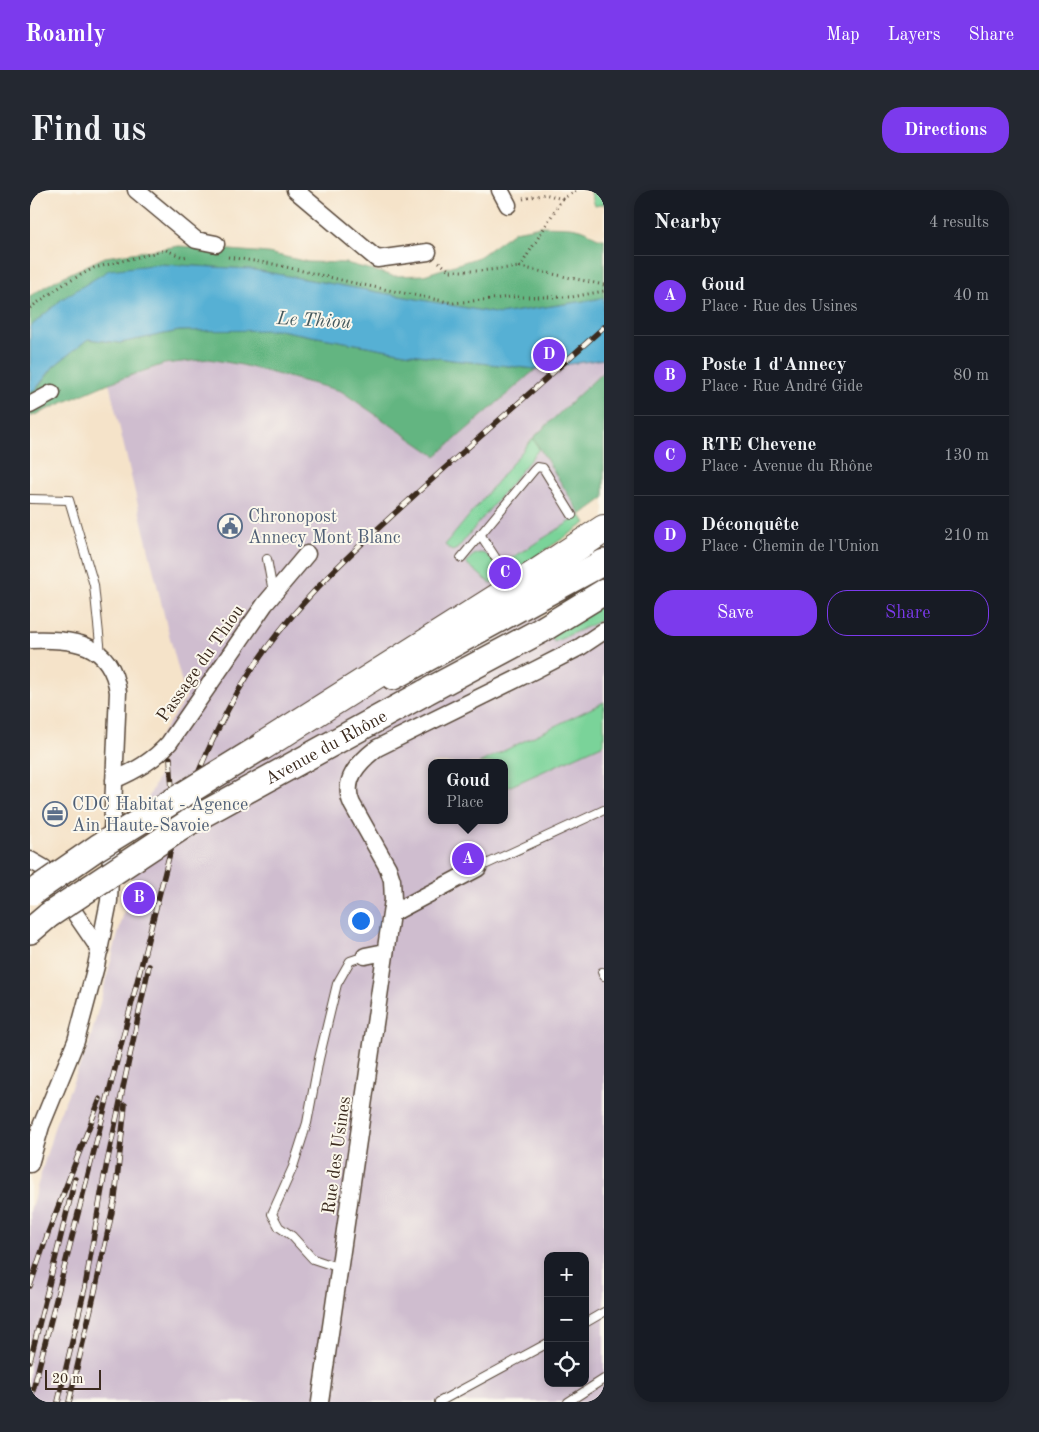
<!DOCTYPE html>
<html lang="en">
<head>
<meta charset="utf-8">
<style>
	:root { --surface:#171b24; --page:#242831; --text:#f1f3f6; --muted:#9ea1a6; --line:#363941; --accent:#7c3aed }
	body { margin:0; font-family:"Old Standard TT",serif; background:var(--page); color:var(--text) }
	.controls { position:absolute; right:15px; bottom:15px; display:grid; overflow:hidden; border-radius:10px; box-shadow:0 2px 8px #0003 }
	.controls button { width:45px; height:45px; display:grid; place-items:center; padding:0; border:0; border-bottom:1px solid var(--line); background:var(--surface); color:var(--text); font:25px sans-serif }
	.scale { position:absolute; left:15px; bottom:12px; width:56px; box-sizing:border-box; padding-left:5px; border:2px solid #3b2a1e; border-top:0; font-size:14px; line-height:18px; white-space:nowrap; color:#3b2a1e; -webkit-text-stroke:4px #fbf7ec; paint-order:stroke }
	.you { position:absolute; left:330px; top:730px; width:18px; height:18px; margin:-12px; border:4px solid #fff; border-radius:50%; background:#1a73e8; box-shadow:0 0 0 8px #1a73e833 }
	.badge { display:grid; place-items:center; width:32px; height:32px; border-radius:50%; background:var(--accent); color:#fff; font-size:16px; font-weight:700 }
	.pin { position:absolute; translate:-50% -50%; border:2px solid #fff; box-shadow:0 1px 5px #0006 }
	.popup { position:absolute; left:398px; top:569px; width:80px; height:65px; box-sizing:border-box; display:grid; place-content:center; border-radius:10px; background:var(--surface); filter:drop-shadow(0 1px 4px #0005); font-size:16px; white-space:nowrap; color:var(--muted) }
	.popup b { font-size:19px; color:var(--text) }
	.popup::after { content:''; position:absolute; left:50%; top:100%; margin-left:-10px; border:10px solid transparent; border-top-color:var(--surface) }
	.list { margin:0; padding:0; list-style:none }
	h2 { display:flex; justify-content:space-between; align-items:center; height:65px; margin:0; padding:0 20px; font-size:21px }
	h2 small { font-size:16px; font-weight:400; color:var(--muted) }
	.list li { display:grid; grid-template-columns:32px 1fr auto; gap:15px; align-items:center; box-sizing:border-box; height:80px; padding:0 20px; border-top:1px solid var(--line) }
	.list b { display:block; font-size:19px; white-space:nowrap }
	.list p { margin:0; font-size:16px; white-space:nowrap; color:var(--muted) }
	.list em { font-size:16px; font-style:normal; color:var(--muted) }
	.actions { display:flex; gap:10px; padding:15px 20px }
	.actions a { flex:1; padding:11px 0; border:1px solid var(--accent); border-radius:20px; text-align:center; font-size:18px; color:var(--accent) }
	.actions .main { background:var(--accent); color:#fff }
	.icon { flex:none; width:28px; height:28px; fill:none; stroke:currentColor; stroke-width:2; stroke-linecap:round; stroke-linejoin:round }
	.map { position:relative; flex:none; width:574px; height:1212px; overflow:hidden; border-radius:20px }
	header { display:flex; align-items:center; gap:30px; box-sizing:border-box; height:70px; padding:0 25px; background:var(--accent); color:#fff }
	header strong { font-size:24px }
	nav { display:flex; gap:28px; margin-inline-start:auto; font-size:18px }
	.intro { display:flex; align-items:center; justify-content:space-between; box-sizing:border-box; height:120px; padding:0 30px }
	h1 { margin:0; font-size:35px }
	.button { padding:12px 22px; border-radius:20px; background:var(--accent); color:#fff; font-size:18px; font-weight:700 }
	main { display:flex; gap:30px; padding:0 30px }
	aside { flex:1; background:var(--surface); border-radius:20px; box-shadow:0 2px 8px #0003 }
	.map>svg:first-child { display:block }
	.industrial { fill:#cfbdcf; fill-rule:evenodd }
	.green { fill:#7ad399; stroke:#5a7e5c }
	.forest { fill:#63b581; stroke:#4f7050 }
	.water { fill:#56b0d4; stroke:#486d79 }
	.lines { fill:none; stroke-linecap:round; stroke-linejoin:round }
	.lane-casing { stroke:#574638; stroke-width:10 }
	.street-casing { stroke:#574638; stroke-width:19 }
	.primary-casing { stroke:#574638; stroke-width:28 }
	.highway-casing { stroke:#574638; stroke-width:30 }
	.path { stroke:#574638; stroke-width:3; stroke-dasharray:1 4; stroke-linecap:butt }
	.lane { stroke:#fff; stroke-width:8 }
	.street { stroke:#fff; stroke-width:16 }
	.primary { stroke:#fff; stroke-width:25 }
	.highway { stroke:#fff; stroke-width:28 }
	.rail-casing { stroke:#3b2a1e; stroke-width:5.5 }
	.rail { stroke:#fbf7ec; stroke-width:4; stroke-dasharray:11; stroke-linecap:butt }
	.primary-bridge-casing { stroke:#574638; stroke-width:28; stroke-linecap:butt }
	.primary-bridge { stroke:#fff; stroke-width:25 }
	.labels { text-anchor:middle; stroke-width:4; stroke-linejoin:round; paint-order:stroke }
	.service-label { font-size:18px; fill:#4e5e75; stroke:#fbf7ec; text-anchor:start }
	.street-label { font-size:18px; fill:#3b2a1e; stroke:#fbf7ec }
	.water-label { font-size:19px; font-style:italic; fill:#44595e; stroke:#fbf7ec }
</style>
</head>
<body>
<header>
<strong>Roamly</strong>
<nav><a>Map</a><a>Layers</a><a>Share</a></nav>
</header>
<div class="intro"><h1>Find us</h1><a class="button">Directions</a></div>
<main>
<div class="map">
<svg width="574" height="1212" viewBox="0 0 574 1212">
	<rect width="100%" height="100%" fill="#fbf7ec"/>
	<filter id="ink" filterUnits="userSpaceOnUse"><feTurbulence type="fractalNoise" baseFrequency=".02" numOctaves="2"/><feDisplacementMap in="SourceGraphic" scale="10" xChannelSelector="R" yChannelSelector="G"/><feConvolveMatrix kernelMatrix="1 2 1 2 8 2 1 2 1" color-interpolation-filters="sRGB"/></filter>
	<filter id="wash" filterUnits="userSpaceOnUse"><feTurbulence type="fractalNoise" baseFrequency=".0096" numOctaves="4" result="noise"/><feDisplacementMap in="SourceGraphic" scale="20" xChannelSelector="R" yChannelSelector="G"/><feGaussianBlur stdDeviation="1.12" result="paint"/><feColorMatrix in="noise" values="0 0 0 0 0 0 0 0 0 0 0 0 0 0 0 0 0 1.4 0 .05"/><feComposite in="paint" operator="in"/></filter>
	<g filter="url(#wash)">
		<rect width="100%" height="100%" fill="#f5e3c9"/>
		<path class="industrial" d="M179,169L212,175L311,201L406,266L506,179L574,169V181L504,248L556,333L484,381L524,451L574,429V1212H0V1021L26,932L59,854L101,695L117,611L132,579L127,550L156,508L137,437L79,193L134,174ZM402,573H474V630H402ZM518,1066H555V1193H518Z"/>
		<path class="green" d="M560,0H574V14L565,16Z
			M503,248L509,259L427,359L422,361L415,355Z
			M551,325L556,333L481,383L477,377L469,383L472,388L461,394L436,373C447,358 456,361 466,375L478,367L480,369Z
			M574,411V429L524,452L520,444Z
			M574,512V554L474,599V573H449Z"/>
		<path class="forest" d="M511,36C524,37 544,35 556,41C564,45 564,48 574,49V108L470,124L219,79L129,74L32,109L0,137V106L26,90L75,67L149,56L238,63L278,72L316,73L363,86L394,85L449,67L485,41Z
			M194,139L249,140L375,163L422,170L506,179L406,266L311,201L212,175L179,169L134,174L79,193L0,227V202L7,199L24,176L58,149L90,153L149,141Z
			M574,181V308L551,325L503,248Z"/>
		<path class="water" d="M129,74L219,79L470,124L574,108V169L506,179L422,170L375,163L249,140L149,141L90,153L58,149L24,176L6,199L0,202V137L32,109L79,80Z"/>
	</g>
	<g filter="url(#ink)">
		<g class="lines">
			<defs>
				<path id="lane" d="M0,309L39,310L64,395L71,464
					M450,344L467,370
					M431,368L504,280L507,277L513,278L542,325
					M237,369L243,402
					M448,678L574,620
					M572,782L574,786
					M310,1078L283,1069L262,1046L249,1037L242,1024L263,977L277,933L289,869L307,794L320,771L335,766
					M555,1133L574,1122
					M409,1212L518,1153
					M538,1212L574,1189"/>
				<path id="street" d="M106,0L166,50L186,54
					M265,0L347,69L398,62
					M470,0L478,15
					M0,215L22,203
					M0,450C42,449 81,451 88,502L79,711L66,776L46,851L11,936L0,974
					M84,590C105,581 123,571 139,553L235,414L277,364
					M0,670L14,678L70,760
					M361,724L448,678
					M335,766L355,762
					M290,1212L363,710L362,690L358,678L322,614C311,590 329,572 347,558L505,480L550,457L574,441"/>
				<path id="primary" d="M363,487L574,372
					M394,503L510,441L574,402
					M0,741L19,725"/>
				<path id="highway" d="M231,557L504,385L574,339"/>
			</defs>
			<use href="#lane" class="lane-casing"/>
			<use href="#street" class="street-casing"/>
			<use href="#primary" class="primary-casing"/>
			<use href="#highway" class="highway-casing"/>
			<path class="path" d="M493,9L515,4L532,9L490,77L574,95
				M532,9L547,0
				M198,67L243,74L324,93L423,113L481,107H542L574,101
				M409,72L420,81H448L490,77
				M0,118L34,94L64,78L136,60L153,67L159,66"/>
			<use href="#lane" class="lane"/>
			<use href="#street" class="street"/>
			<use href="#primary" class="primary"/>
			<use href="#highway" class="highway"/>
			<defs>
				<path id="rail" d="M140,646L143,615L140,568
					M0,1096L18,1043L70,909
					M0,1171L45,989
					M0,1212L144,647C164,590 187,533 220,482C265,413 326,358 387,303C449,247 512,193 574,137
					M28,1212L55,1097L74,987L119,776
					M39,1212L65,1101L85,1008L95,915"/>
			</defs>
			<use href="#rail" class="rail-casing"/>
			<use href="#rail" class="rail"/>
			<defs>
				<g id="primary-bridge">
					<path d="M3,702L68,657L231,557"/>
					<path id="s1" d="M19,725L161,631L394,503"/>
				</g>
			</defs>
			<use href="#primary-bridge" class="primary-bridge-casing"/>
			<use href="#primary-bridge" class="primary-bridge"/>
		</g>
	</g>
	<defs>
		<symbol id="civic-ring" viewBox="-11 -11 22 22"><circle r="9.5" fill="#fbf7ec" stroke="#5c6f8a" stroke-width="1.5"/><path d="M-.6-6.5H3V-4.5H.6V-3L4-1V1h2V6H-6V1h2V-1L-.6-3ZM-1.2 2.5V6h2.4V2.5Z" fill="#5c6f8a"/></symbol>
		<symbol id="office-ring" viewBox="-11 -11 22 22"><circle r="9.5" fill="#fbf7ec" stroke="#5c6f8a" stroke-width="1.5"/><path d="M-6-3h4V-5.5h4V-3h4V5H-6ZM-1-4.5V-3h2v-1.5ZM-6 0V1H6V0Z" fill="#5c6f8a"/></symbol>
	</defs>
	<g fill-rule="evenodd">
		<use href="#civic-ring" x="186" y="322" width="28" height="28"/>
		<use href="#office-ring" x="11" y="610" width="28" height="28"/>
	</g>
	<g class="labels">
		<g class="service-label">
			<text x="218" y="332">Chronopost<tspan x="218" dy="21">Annecy Mont Blanc</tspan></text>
			<text x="42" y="620">CDC Habitat - Agence<tspan x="42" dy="21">Ain Haute-Savoie</tspan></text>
		</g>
		<g class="street-label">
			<text transform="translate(170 473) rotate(-55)" y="6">Passage du Thiou</text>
			<text dy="6" stroke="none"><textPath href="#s1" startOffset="324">Avenue du Rhône</textPath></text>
			<text transform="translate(306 965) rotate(-82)" y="6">Rue des Usines</text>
		</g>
		<g class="water-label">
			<text transform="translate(284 129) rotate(3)" y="7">Le Thiou</text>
		</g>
	</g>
</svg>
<div class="controls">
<button>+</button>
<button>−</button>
<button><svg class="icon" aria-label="locate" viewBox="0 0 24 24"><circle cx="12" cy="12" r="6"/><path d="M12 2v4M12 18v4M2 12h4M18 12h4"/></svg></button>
</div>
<div class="scale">20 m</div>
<div class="you"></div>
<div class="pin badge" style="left:438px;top:669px">A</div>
<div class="popup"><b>Goud</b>Place</div>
<div class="pin badge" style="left:109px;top:708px">B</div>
<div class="pin badge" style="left:475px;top:383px">C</div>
<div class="pin badge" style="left:519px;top:165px">D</div>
</div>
<aside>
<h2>Nearby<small>4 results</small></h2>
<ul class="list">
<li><span class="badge">A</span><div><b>Goud</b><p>Place · Rue des Usines</p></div><em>40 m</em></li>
<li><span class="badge">B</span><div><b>Poste 1 d'Annecy</b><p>Place · Rue André Gide</p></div><em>80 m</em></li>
<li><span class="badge">C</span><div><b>RTE Chevene</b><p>Place · Avenue du Rhône</p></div><em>130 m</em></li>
<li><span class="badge">D</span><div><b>Déconquête</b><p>Place · Chemin de l'Union</p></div><em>210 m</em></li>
</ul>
<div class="actions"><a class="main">Save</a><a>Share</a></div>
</aside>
</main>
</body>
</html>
